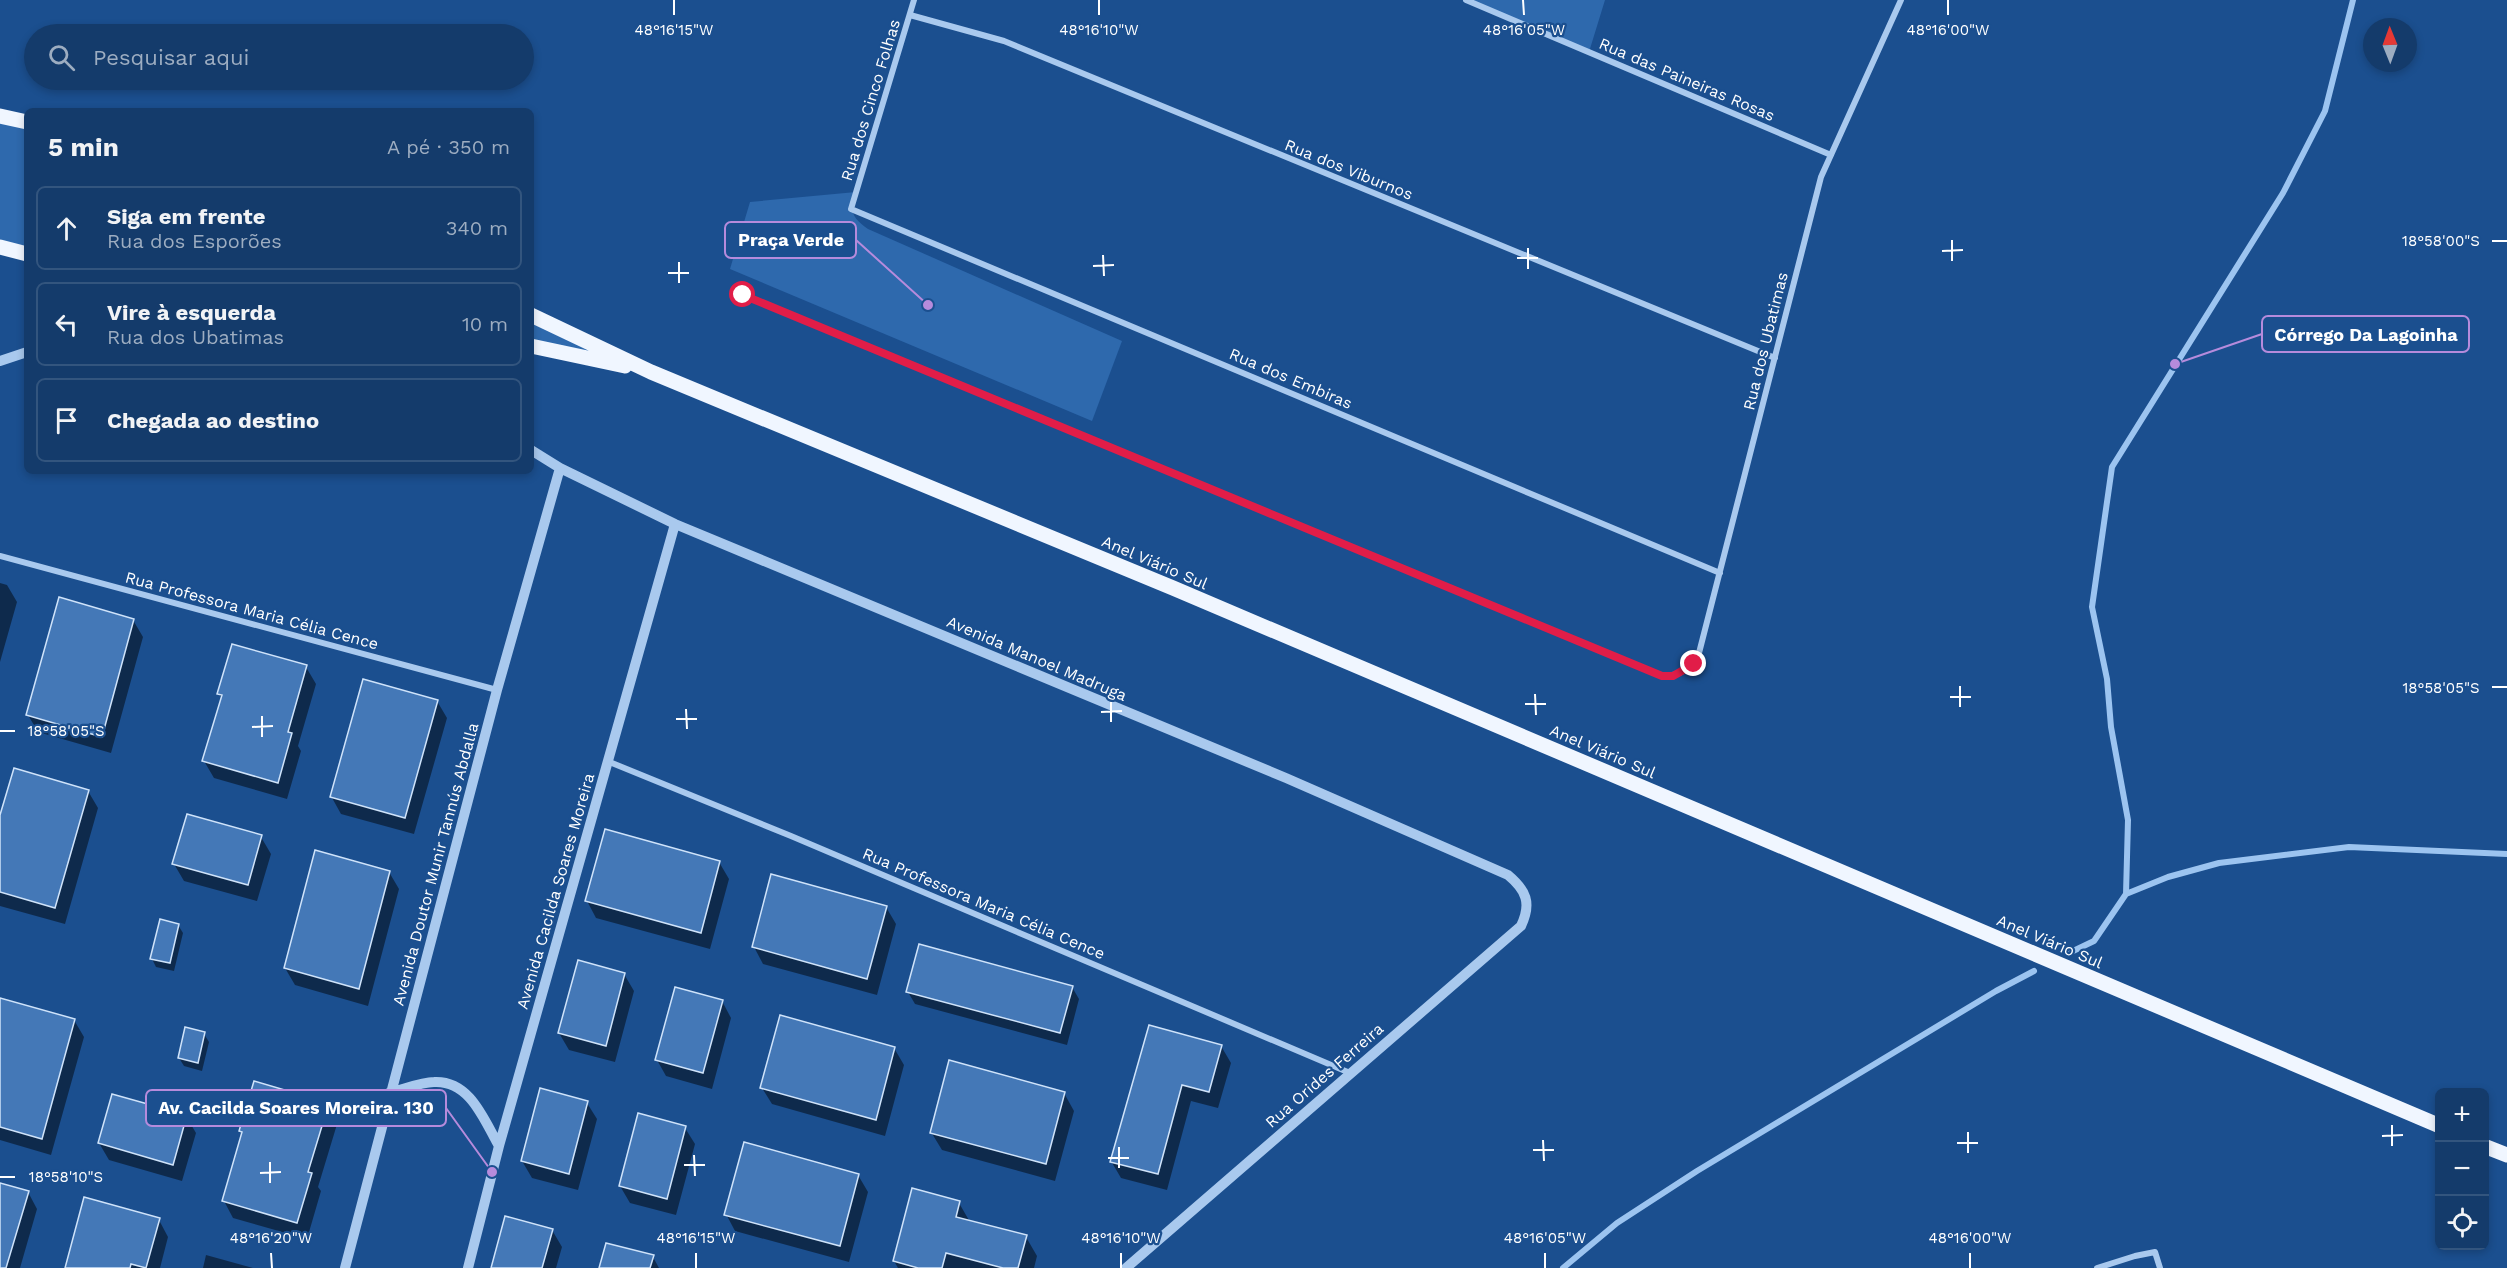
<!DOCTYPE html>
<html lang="pt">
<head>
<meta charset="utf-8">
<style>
	:root { --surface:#143b6b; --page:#214673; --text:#f1f3f6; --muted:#9dadc1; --line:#33557e }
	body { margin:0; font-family:"Work Sans",sans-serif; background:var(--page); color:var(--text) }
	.controls { position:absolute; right:18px; bottom:18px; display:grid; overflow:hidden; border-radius:9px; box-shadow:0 3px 9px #0003 }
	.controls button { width:54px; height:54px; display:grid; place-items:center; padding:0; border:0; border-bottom:2px solid var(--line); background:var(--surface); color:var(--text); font:30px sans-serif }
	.compass { position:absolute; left:2363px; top:18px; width:54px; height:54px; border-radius:50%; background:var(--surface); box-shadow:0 3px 9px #0003; rotate:359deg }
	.stop { position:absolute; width:18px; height:18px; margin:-14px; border:4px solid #e11d48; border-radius:50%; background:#fff }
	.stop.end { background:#e11d48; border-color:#fff; box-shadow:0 2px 6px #0008 }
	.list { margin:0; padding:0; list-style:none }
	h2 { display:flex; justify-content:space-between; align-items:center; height:78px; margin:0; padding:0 24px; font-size:26px }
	h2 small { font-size:20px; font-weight:400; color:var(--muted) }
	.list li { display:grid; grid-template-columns:39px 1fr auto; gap:18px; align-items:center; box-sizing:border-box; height:84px; margin:0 12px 12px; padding:0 12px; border:2px solid var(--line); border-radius:9px }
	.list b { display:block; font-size:22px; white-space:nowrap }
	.list p { margin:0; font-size:20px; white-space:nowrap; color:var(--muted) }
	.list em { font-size:20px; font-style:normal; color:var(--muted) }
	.icon { flex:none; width:33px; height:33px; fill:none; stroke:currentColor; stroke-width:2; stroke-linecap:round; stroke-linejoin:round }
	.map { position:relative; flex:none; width:2507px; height:1268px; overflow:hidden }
	.search { position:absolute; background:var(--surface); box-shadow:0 3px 9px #0003; left:24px; top:24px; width:510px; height:66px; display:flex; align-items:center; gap:15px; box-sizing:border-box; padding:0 21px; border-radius:33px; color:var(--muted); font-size:22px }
	.panel { position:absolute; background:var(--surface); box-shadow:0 3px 9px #0003; left:24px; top:108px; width:510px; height:366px; border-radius:9px }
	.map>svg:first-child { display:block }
	.green { fill:#2e69ad }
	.shadow { fill:#0007 }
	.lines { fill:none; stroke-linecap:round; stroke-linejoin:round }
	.stream { stroke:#9cc4f0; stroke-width:6 }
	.building { fill:#4478b7; stroke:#cfe3fa; stroke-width:1.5 }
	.minor { stroke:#a9c9ee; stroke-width:6 }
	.tertiary { stroke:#a9c9ee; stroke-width:10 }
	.primary { stroke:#f0f6ff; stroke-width:15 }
	.route { stroke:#e11d48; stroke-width:8 }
	.ticks { fill:none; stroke:#fff; stroke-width:2 }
	.labels { text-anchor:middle; stroke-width:4.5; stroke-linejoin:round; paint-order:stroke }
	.street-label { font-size:16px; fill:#fff; stroke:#1b4f8f }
	.ticks-label { font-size:15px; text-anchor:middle; fill:#fff; stroke:#1b4f8f; stroke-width:4.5; stroke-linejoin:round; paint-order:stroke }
	.leader { fill:none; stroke:#b68bdc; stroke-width:2 }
	.callout-dot { fill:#b68bdc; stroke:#1b4f8f; stroke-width:2 }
	.callout { fill:#1b4f8f; stroke:#b68bdc; stroke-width:2 }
	.callout-label { font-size:18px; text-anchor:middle; font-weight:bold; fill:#fff }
</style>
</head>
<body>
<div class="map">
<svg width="2507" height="1268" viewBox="0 0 2507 1268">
	<rect width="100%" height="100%" fill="#1b4f8f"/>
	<path class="green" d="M1466,0H1605L1589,52Z
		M0,116L27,122V254L0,247Z
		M856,192C850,213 851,216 868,229L1122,341L1092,421L730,269L750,202Z
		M531,315L651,372L531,346Z"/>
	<path class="shadow" d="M0,583L7,585L17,602L0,662Z
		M133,620L143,637L111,753L38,732L28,715Z
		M306,667L316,684L298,746L301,751L287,799L214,778L204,761L222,699L219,693Z
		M437,701L447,718L414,834L341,814L331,796Z
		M88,791L98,808L65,924L0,906V821Z
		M261,837L271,854L257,901L184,881L174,864Z
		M719,862L729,879L710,949L596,918L587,901Z
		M389,872L399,889L368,1006L295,985L285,968Z
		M886,907L896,924L877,995L763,964L754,947Z
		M178,925L183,933L174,971L156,967L152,959Z
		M624,974L634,991L615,1062L569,1050L559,1033Z
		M1072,987L1079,999L1067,1045L915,1004L908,992Z
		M0,999L74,1020L84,1037L51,1155L0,1140Z
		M722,1001L731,1018L712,1089L666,1076L657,1060Z
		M1150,1027L1221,1046L1231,1063L1218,1108L1191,1101L1167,1190L1121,1178L1111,1161Z
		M204,1034L209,1042L202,1071L184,1066L179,1058Z
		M894,1048L904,1065L885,1136L772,1104L762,1088Z
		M1064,1093L1074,1111L1055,1181L942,1150L931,1132Z
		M587,1103L597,1119L578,1190L532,1178L522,1161Z
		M328,1104L338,1121L318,1187L321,1191L307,1239L233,1218L224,1201L243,1134L241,1131Z
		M186,1116L196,1133L182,1181L109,1160L99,1143Z
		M685,1128L695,1144L676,1215L630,1203L620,1186Z
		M858,1175L868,1192L849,1262L735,1231L726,1214Z
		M0,1184L28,1192L37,1209L20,1268H0Z
		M959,1203L970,1222L1026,1237L1037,1256L1034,1268H898L894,1261Z
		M159,1220L168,1237L160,1268H66Z
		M552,1230L562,1247L556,1268H492Z
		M206,1255L253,1268H203Z
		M653,1257L659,1268H600Z"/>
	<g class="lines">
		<path class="stream" d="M2126,894L2128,820L2111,727L2107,679L2092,607L2112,467L2283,193L2325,111L2353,0
			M2071,952L2094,941L2126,894L2168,877L2219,863L2349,847L2507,854
			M1563,1268L1617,1223L1697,1171L1996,991L2034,971"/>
	</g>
	<path class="building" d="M59,597L134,619L102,737L26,715Z
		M232,644L307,665L288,732L292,733L278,783L202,761L222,695L217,694Z
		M363,679L438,700L405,818L330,797Z
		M14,768L89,790L55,908L0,892V815Z
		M187,814L262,835L248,885L172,864Z
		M605,829L720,861L701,933L585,901Z
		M315,850L390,871L359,989L284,968Z
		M771,874L887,906L867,979L752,947Z
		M160,919L179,924L170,963L150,959Z
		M919,944L1073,986L1060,1033L906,992Z
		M578,960L625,973L606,1046L558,1033Z
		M675,987L723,1000L703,1073L655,1060Z
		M0,998L75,1019L42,1139L0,1127Z
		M780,1015L895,1047L876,1120L760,1088Z
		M1149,1025L1222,1045L1209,1092L1182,1085L1158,1174L1110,1162Z
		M185,1027L205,1032L198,1063L178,1058Z
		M949,1060L1065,1092L1046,1164L930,1133Z
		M254,1081L329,1103L308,1172L312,1173L297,1223L222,1201L242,1132L239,1131Z
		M540,1088L588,1101L569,1174L521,1161Z
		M112,1094L187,1115L173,1165L98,1143Z
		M638,1113L686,1126L667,1199L619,1186Z
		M744,1142L859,1174L840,1246L724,1215Z
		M0,1183L29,1191L6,1268H0Z
		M912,1188L960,1201L956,1217L1027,1235L1018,1268H1003L946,1253L942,1268H918L893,1261Z
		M84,1197L160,1218L146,1268L131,1264L130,1268H65Z
		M505,1216L553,1229L542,1268H491Z
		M606,1243L654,1255L650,1268H599Z"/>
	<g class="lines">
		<path class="minor" d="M914,0L851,209L1720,573
			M1466,0L1831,155
			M910,15L1004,41L1775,358
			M743,295L1662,676C1680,676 1691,669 1699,653L1821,177L1901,0
			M0,556L497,690
			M607,761L791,836L1350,1073
			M2097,1268L2135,1256L2155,1252L2160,1268"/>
		<path class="tertiary" d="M0,361L27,352
			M531,450L560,468L675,524L1286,778L1508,875C1526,890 1532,903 1521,926L1126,1268
			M389,1093C403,1090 420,1082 434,1082C470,1080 484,1120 499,1146
			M345,1268L497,690L560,468
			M468,1268L499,1146L675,524"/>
		<path class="primary" d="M0,116L27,122
			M0,247L27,254
			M531,315L651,372L1173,588L2440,1126
			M531,346L625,366
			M2484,1146L2507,1155"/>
	</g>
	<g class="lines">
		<path class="route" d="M743,295L1662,676H1673L1694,664"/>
	</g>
	<path class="ticks" d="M674,0V15M1099,0V15M1523,0L1524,15M1948,0V15M1952,240V261M2492,241H2507M1528,248V269M1942,251L1963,250M1103,255L1104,276M1517,258H1538M679,262V283M1093,266L1114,265M668,273H689M1960,686V707M2492,687H2507M1535,694L1536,715M1950,697H1971M1111,701V722M1525,704H1546M686,709L687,729M1101,712L1122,711M262,716V737M676,719H697M252,727L273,726M0,731H15M2392,1125V1146M1968,1132V1153M2382,1136L2403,1135M1543,1140L1544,1161M1957,1143H1978M1119,1147V1168M1533,1150H1554M694,1155L695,1176M1108,1158H1129M270,1162V1183M684,1165H705M260,1173L281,1172M0,1177H15M271,1253L272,1268M696,1253V1268M1121,1253V1268M1545,1253V1268M1970,1253V1268"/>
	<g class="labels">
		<g class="street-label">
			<text transform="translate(1687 79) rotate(23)" y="6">Rua das Paineiras Rosas</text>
			<text transform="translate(870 100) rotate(-73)" y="6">Rua dos Cinco Folhas</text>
			<text transform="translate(1349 169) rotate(22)" y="6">Rua dos Viburnos</text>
			<text transform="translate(1765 341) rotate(-76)" y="6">Rua dos Ubatimas</text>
			<text transform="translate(1291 378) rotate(23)" y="6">Rua dos Embiras</text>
			<text transform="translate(1155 562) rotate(23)" y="6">Anel Viário Sul</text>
			<text transform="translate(252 610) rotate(15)" y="6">Rua Professora Maria Célia Cence</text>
			<text transform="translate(1037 658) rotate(23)" y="6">Avenida Manoel Madruga</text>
			<text transform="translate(1603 751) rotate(23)" y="6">Anel Viário Sul</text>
			<text transform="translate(435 864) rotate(-75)" y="6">Avenida Doutor Munir Tannús Abdalla</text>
			<text transform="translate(555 891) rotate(-74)" y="6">Avenida Cacilda Soares Moreira</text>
			<text transform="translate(984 903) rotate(23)" y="6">Rua Professora Maria Célia Cence</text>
			<text transform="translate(2050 941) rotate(23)" y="6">Anel Viário Sul</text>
			<text transform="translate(1324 1075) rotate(-41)" y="6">Rua Orides Ferreira</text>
		</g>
	</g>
	<g class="ticks-label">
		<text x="674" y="35">48°16'15"W</text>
		<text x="1099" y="35">48°16'10"W</text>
		<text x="1524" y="35">48°16'05"W</text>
		<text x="1948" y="35">48°16'00"W</text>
		<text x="2441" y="246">18°58'00"S</text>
		<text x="2441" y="693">18°58'05"S</text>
		<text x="66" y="736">18°58'05"S</text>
		<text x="66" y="1182">18°58'10"S</text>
		<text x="271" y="1243">48°16'20"W</text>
		<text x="696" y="1243">48°16'15"W</text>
		<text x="1121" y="1243">48°16'10"W</text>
		<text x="1545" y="1243">48°16'05"W</text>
		<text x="1970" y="1243">48°16'00"W</text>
	</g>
	<path class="leader" d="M928 305L856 240M2175 364L2262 334M492 1172L446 1108"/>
	<g class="callout-dot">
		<circle cx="928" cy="305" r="6"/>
		<circle cx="2175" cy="364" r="6"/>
		<circle cx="492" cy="1172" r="6"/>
	</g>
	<g class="callout">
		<rect x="725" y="222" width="131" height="36" rx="6"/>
		<rect x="2262" y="316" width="207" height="36" rx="6"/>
		<rect x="146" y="1090" width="300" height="36" rx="6"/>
	</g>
	<g class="callout-label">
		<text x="791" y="246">Praça Verde</text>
		<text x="2366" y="341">Córrego Da Lagoinha</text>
		<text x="296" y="1114">Av. Cacilda Soares Moreira. 130</text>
	</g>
</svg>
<div class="controls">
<button>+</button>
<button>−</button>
<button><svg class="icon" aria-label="locate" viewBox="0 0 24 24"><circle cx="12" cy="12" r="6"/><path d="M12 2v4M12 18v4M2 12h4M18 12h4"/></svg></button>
</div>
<svg class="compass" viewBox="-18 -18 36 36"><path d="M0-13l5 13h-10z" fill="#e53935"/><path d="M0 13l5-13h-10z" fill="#9dadc1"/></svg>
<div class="stop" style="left:743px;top:295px"></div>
<div class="stop end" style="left:1694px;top:664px"></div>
<div class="search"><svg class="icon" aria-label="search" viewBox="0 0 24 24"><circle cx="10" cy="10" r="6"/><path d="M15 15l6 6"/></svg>Pesquisar aqui</div>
<section class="panel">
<h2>5 min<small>A pé · 350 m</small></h2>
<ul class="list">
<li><svg class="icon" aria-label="ahead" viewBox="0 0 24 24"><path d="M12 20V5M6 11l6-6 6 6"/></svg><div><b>Siga em frente</b><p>Rua dos Esporões</p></div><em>340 m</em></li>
<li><svg class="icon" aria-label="left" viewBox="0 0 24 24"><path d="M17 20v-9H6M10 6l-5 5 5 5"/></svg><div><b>Vire à esquerda</b><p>Rua dos Ubatimas</p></div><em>10 m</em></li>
<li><svg class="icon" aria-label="arrive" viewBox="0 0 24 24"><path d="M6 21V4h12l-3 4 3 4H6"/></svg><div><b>Chegada ao destino</b></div></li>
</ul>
</section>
</div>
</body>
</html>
